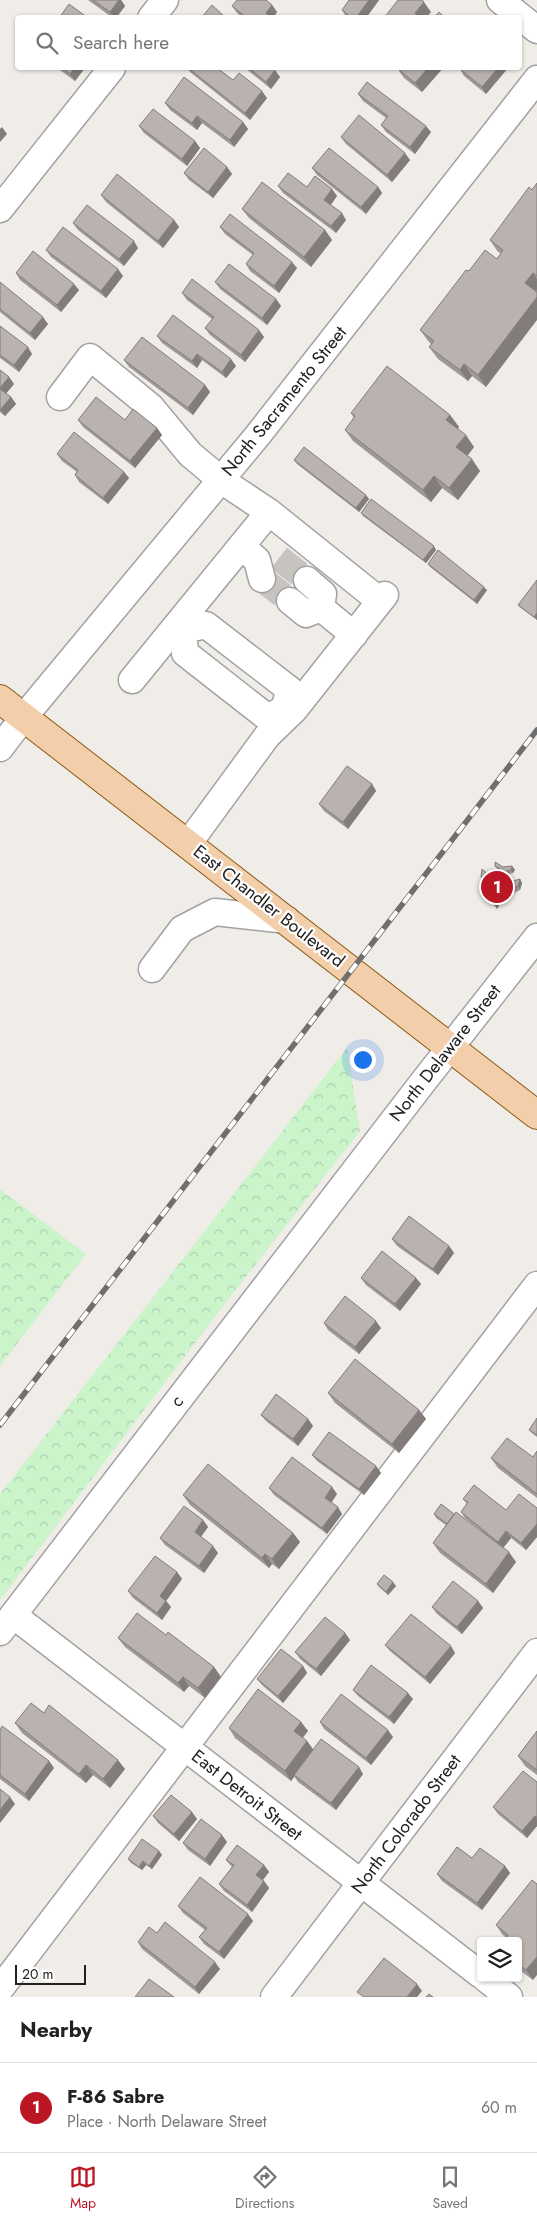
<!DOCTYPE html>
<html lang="en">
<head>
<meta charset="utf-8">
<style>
	:root { --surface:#fff; --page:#f2f2f2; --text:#222; --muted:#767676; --line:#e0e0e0; --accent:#bb1624 }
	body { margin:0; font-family:Jost,sans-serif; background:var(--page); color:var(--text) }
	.controls { position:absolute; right:15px; bottom:15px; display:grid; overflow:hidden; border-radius:5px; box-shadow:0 1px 4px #0004 }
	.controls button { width:45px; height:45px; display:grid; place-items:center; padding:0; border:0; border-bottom:1px solid var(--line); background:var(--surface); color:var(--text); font:25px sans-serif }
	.scale { position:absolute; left:15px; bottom:12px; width:71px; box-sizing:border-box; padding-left:5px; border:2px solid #212121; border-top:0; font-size:14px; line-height:18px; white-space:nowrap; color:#212121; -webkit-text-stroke:4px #fff; paint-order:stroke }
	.you { position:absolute; left:362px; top:1059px; width:18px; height:18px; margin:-12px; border:4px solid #fff; border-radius:50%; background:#1a73e8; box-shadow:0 0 0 8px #1a73e833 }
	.badge { display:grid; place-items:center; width:32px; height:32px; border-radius:50%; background:var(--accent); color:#fff; font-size:16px; font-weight:700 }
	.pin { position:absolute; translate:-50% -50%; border:2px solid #fff; box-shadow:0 1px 5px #0006 }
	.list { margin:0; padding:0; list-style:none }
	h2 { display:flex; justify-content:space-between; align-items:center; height:65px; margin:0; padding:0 20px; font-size:21px }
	h2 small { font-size:16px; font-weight:400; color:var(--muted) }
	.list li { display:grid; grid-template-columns:32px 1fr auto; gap:15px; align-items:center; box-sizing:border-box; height:90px; padding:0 20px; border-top:1px solid var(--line) }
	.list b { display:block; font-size:19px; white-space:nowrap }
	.list p { margin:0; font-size:16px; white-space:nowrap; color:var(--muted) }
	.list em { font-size:16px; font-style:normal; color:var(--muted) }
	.icon { flex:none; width:28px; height:28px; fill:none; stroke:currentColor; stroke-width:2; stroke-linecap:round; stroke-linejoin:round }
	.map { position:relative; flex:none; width:537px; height:1997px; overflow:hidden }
	.search { position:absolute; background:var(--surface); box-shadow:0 1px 4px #0004; left:15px; right:15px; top:15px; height:55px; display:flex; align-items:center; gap:12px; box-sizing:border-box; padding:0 18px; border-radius:5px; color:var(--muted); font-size:19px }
	.sheet { height:155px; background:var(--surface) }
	nav { display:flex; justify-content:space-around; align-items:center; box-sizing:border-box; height:70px; border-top:1px solid var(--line); background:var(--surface); font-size:14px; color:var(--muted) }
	nav a { display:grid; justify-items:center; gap:2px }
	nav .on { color:var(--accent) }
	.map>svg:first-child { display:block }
	.park { fill:url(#park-crowns) }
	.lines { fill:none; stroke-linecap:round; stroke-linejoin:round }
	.minor-tunnel { stroke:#c7c4c0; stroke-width:26; stroke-dasharray:26 13; stroke-linecap:butt }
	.minor-casing { stroke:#a2a2a2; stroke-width:29 }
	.major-casing { stroke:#8d5911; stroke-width:30 }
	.minor { stroke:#fff; stroke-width:26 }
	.major { stroke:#f2ceab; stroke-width:28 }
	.rail-casing { stroke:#6f6f6f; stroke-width:5.5 }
	.rail { stroke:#fff; stroke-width:4; stroke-dasharray:11; stroke-linecap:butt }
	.wall { fill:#9f9996 }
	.shaded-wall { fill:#827d7a }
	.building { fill:#b9b2ae; stroke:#827d7a }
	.labels { text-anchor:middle; stroke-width:4.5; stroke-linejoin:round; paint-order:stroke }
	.street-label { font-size:18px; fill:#212121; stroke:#fff }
</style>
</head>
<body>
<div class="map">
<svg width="537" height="1997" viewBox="0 0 537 1997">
	<defs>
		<pattern id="park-crowns" width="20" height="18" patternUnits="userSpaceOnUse" patternTransform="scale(1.25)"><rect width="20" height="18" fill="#cbf4cb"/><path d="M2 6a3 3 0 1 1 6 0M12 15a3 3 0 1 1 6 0" fill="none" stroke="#aed1ae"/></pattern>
	</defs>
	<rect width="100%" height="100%" fill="#f0ede8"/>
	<path class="park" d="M347,1048L360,1131L223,1306L0,1600V1494Z
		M0,1189L86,1254L0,1366Z"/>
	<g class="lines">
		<path class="minor-tunnel" d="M279,558L307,580
			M262,579L290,601"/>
		<defs>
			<path id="minor" d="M500,0L537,30
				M151,18L165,0
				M0,209L112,68
				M60,397L90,357L151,407L190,454L221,480L269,512L380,601
				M241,546L257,560L262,579
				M307,580L323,594L321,608
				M290,601L306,614L321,608
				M321,608L354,635
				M177,625L183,630L185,653L268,718L285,708L289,689L206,625L183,630
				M132,680L269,512
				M0,748L23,718L258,435L537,79
				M188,844L267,736L294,710L385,595
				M152,969L182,929L215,912L287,920
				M13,1615L481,1975
				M0,1632L423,1082L537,937
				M485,1978L509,1997
				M0,1989L537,1285
				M274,1997L537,1652"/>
			<path id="major" d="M0,699L537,1115"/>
		</defs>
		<use href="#minor" class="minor-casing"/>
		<use href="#major" class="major-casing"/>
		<use href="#minor" class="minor"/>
		<use href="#major" class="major"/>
		<defs>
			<path id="rail" d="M0,1425L537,730"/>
		</defs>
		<use href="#rail" class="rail-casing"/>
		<use href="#rail" class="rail"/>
	</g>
	<path class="wall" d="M88,0H121L125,6L116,18H113Z
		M379,0L366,18H347L342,10Z
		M272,5L277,12L273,18H243L237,13L232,6Z
		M57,68H85L75,81Z
		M187,68H217L233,80L267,98L250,120L190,72Z
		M245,68H272L280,77L271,89Z
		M397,68H443L422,92L404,78Z
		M461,68H508L486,94L464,76L460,69Z
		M358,94L431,132L415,154L386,132L381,125L386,118L363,101Z
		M165,103L243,122L248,129L234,147L202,123L197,130L170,110Z
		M139,126L195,141L200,148L187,166L144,133Z
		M341,137L410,160L392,182L346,144Z
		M227,167L232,174L213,198L189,180L184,173Z
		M312,168L378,187L382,193L366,214L317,175Z
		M537,183V290L486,387L472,376L468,381L438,359L429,347L431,344L429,342L420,330L469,271L497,259L501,253L498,252L490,240Z
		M278,186L307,187L332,189L337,196L331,205L346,220L336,233L283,193Z
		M101,195L174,220L179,227L163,248L106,202Z
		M242,209L325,230L332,240L311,267L249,218Z
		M73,223L138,248L124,266L78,230Z
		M220,227L297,268L279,293L250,271L246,264L253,255L225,234Z
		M46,250L123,276L106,298L51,257Z
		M16,273L79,290L61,312L20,280Z
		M0,282L48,324L35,340L0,312Z
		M215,282L276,299L281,306L267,325L220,289Z
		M182,293L264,337L245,362L210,335L205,328L212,319L187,300Z
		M0,326L32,354L19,372L0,358Z
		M157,336L236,366L226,378L202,360L197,368L162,343Z
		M124,360L205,385L210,392L193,415L129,367Z
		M0,370L9,377L14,384L6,393L11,397L16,404L5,416L0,412Z
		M351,413L450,415L459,427L457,429L474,447L467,456L480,471L458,500L442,488L431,502L353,441L345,430L354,418Z
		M78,420H125L157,428L162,435L135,468L83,427Z
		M57,454L124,472L129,478L108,504L79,482L75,475L77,472L62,461Z
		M294,460L369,499L359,512L297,464Z
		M361,513L436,550L426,563L363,516Z
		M428,564L487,590L477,604L430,567Z
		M537,580V620L521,608L518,605Z
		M372,784L376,791L348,829L324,811L319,804Z
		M495,866L503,867L512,866L515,870L513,873L507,875L506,883L520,879L522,883L520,890L503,898L497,909L494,893L481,877L497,882L499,871Z
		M392,1239L449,1246L454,1253L438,1275L397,1246Z
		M361,1278H416L421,1284L400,1311L366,1285Z
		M324,1323L381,1328L359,1354L328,1330Z
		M328,1393L419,1410L426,1419L399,1453L335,1403Z
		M261,1415L308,1419L313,1426L298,1446L266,1421Z
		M537,1419V1437L532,1433L529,1430Z
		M537,1451V1498L498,1468L491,1458L533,1457Z
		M312,1455L376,1466L381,1473L364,1495L317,1461Z
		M332,1487L337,1494L331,1502L342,1514L327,1534L274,1495L269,1488Z
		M183,1495L293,1533L300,1542L279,1569L272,1564L269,1568L190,1505Z
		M463,1499L506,1510L537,1508V1537L526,1550L511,1538L503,1548L516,1562L493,1593L440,1553L433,1543L446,1525L436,1518L434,1514H454L482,1531L465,1518L461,1512L467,1504Z
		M203,1520L208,1527L201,1537L218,1553L204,1573L165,1545L160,1538Z
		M177,1572L182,1579L166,1601L171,1607L162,1620L133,1598L128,1591Z
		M377,1584L396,1586L388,1595L379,1587Z
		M478,1601L483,1608L462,1634L437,1614L432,1607Z
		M345,1633L350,1640L321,1676L300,1659L295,1652Z
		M166,1635L214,1667L221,1677L205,1698L189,1686L184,1692L125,1647L118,1638Z
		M385,1645L455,1653L430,1684L390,1651Z
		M303,1666L307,1673L283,1703L262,1685L257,1679Z
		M353,1690L413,1699L394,1724L358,1696Z
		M44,1713L125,1769L110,1788L93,1775L86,1783L22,1733L15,1723Z
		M301,1722L308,1731L303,1738L307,1741L313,1749L363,1774L336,1810L298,1782L294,1776L291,1781L235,1738L229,1728Z
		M320,1722L393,1737L371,1765L324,1729Z
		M0,1730L49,1761L54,1768L29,1801L0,1779Z
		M537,1731V1775L525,1766L518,1756Z
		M537,1782V1826L527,1838L498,1814L493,1807Z
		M153,1816L197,1819L179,1841L158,1823Z
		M227,1842L210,1866L188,1850L183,1843Z
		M159,1851L162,1855L152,1869L146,1865L142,1870L131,1863L128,1859Z
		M226,1860L264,1865L269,1872L263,1880L269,1888L252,1912L224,1891L219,1884L232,1867Z
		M505,1866L510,1873L482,1910L442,1881L437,1874Z
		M537,1884L533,1980L518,1969V1941L506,1938L502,1934L496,1925Z
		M178,1906L253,1921L224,1959L204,1944L199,1937L205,1930L183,1913Z
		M157,1933L220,1969L199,1994L142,1949L138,1942Z"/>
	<path class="shaded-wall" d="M119,0H121L125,6L116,18H114L110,12Z
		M369,0H379L366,18H356Z
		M424,2L431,12L426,18H418L415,13Z
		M272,5L277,12L273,18L266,13Z
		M75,68H85L75,81L70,74Z
		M428,68H443L422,92L415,83Z
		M498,68H508L486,94L482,87Z
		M275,70L280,77L271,89L266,82Z
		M262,91L267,98L250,120L245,113Z
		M197,116L202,123L197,130L192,123Z
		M243,122L248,129L234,147L230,140Z
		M426,126L431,132L415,154L410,147Z
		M2,127L7,134L0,142V129Z
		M195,141L200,148L187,166L182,159Z
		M405,153L410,160L392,182L387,175Z
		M227,167L232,174L213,198L208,192Z
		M378,187L382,193L366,214L361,207Z
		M332,189L337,196L329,207L324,200Z
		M342,213L346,220L336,233L331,226Z
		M174,220L179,227L163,248L158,241Z
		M325,230L332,240L311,267L304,257Z
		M134,241L138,248L124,266L119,259Z
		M292,262L297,268L279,293L274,286Z
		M118,269L123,276L106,298L101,291Z
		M533,273L537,279V290L534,295L525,283Z
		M74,284L79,290L61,312L57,305Z
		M537,297V320L486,387L478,375Z
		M276,299L281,306L267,325L262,318Z
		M43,317L48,324L35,340L30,333Z
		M259,330L264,337L245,362L241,355Z
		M28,347L32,354L19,372L14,365Z
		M197,354L202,360L197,368L192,361Z
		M231,359L236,366L226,378L222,372Z
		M464,364L472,376L468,381L460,370Z
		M9,377L14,384L5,395L0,388Z
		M205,385L210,392L193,415L188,408Z
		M11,397L16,404L5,416L0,410Z
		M450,415L459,427L455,432L446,420Z
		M157,428L162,435L135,468L130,461Z
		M466,435L474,447L465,459L456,447Z
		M472,459L480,471L458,500L449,488Z
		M124,472L129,478L108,504L103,498Z
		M434,476L442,488L431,502L423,490Z
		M366,495L369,499L359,512L356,508Z
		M434,546L436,550L426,563L423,560Z
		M484,587L487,590L477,604L474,600Z
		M537,613V620L534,617Z
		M372,784L376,791L348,829L343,822Z
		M512,866L515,870L513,873L511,870Z
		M504,872L507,875L505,888L503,884Z
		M520,879L522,883L520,890L518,886Z
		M500,894L503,898L497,909L495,906Z
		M449,1246L454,1253L438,1275L433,1269Z
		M416,1278L421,1284L400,1311L395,1304Z
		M376,1321L381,1328L359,1354L355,1347Z
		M419,1410L426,1419L399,1453L392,1444Z
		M308,1419L313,1426L298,1446L293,1439Z
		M376,1466L381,1473L364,1495L359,1489Z
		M332,1487L337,1494L330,1505L325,1498Z
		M338,1507L342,1514L327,1534L322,1528Z
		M203,1520L208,1527L199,1539L195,1532Z
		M537,1524V1537L526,1550L521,1543Z
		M506,1531L511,1538L503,1548L498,1542Z
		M293,1533L300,1542L279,1569L272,1559Z
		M213,1546L218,1553L204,1573L199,1566Z
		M509,1552L516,1562L493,1593L486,1584Z
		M265,1554L272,1564L269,1568L262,1558Z
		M177,1572L182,1579L166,1601L171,1607L162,1620L157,1613L160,1596Z
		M393,1582L396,1586L388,1595L386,1592Z
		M478,1601L483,1608L462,1634L457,1627Z
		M345,1633L350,1640L321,1676L316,1669Z
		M451,1646L455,1653L430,1684L425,1677Z
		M303,1666L307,1673L283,1703L278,1696Z
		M214,1667L221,1677L205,1698L198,1688Z
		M183,1677L189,1686L184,1692L178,1683Z
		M408,1693L413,1699L394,1724L389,1717Z
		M301,1722L308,1731L300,1740L294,1731Z
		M388,1730L393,1737L371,1765L366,1758Z
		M307,1741L314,1751L291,1781L285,1771Z
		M118,1760L125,1769L110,1788L103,1779Z
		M49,1761L54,1768L29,1801L25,1794Z
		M86,1765L93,1775L86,1783L79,1774Z
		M359,1767L363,1774L336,1810L331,1803Z
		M10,1797L15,1804L0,1823V1810Z
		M192,1812L197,1819L179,1841L174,1834Z
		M535,1816L537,1818V1826L527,1838L522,1831Z
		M222,1835L227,1842L210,1866L205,1859Z
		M159,1851L162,1855L152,1869L149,1866Z
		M143,1861L146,1865L142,1870L139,1867Z
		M264,1865L269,1872L261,1882L256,1875Z
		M505,1866L510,1873L482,1910L477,1903Z
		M264,1881L269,1888L252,1912L247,1905Z
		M248,1914L253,1921L224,1959L219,1952Z
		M537,1957V1975L533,1980L526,1970Z
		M215,1962L220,1969L199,1994L195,1987Z
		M417,1984L422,1991L417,1997H407Z"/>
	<path class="building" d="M93,0H119L110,12Z
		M237,0H266L272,5L266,13L272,18H247L232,6Z
		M349,0H369L356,18H352L342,10Z
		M398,0H422L424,2L415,13L420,18H384Z
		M69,4L88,18H59Z
		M212,5L226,18H201Z
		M439,12L445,18H434Z
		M62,68H75L70,74Z
		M188,68H217L233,80L239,73L262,91L245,113Z
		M249,68H272L275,70L266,82Z
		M397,68H428L415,83Z
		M461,68H498L482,87L460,69Z
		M184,77L243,122L230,140L197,116L192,123L165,103Z
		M367,82L426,126L410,147L381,125L388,116L358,94Z
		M153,109L195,141L182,159L139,126Z
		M359,115L405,153L387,175L341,137Z
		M204,148L227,167L208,192L184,173Z
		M329,148L378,187L361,207L312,168Z
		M288,173L307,187L315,176L332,189L324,200L342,213L331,226L278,186Z
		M117,174L174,220L158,241L101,195Z
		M262,182L325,230L304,257L242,209Z
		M537,183V276L533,273L525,283L537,292V297L478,375L464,364L460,370L429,347L434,341L420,330L466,270L469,271L485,250L497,259L503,250L490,240L529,187L532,190Z
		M87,205L134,241L119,259L73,223Z
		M230,214L292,262L274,286L246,264L254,253L220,227Z
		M63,227L118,269L101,291L46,250Z
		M33,251L74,284L57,305L16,273Z
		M229,264L276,299L262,318L215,282Z
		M192,279L259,330L241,355L205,328L214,317L182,293Z
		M0,282L43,317L30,333L0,309Z
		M173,315L231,359L222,372L197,354L192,361L157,336Z
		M0,326L28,347L14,365L0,355Z
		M142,337L205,385L188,408L124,360Z
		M387,366L450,415L446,420L466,435L456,447L472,459L449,488L434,476L423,490L345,430L355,416L351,413Z
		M0,370L9,377L0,388Z
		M0,389L11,397L0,410Z
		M96,397L125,420L133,409L157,428L130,461L78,420Z
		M74,432L124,472L103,498L75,475L78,470L57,454Z
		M304,447L366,495L356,508L294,460Z
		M371,499L434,546L423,560L361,513Z
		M438,550L484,587L474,600L428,564Z
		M537,580V613L534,617L518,605Z
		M347,766L372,784L343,822L319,804Z
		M495,862L503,867L512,866L511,870L504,872L503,884L520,879L518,886L500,894L495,906L494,893L481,877L482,869L497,882L500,869L495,866Z
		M409,1216L449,1246L433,1269L392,1239Z
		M382,1251L416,1278L395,1304L361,1278Z
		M345,1296L376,1321L355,1347L324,1323Z
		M355,1359L419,1410L392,1444L328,1393Z
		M276,1394L308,1419L293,1439L261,1415Z
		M537,1418V1435L529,1430Z
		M329,1432L376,1466L359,1489L312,1455Z
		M507,1438L533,1457L537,1451V1494L491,1458Z
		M292,1457L332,1487L325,1498L338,1507L322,1528L269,1488Z
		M208,1464L293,1533L272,1559L265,1554L262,1558L183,1495Z
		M474,1485L506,1510L519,1494L537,1508V1524L521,1543L506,1531L498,1542L461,1512L468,1502L463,1499Z
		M441,1504L454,1514L447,1524L434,1514Z
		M184,1506L203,1520L195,1532L213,1546L199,1566L160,1538Z
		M456,1512L509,1552L486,1584L433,1543Z
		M155,1556L177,1572L160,1596L166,1601L157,1613L128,1591Z
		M384,1575L393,1582L386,1592L377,1584Z
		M453,1581L478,1601L457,1627L432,1607Z
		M137,1613L166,1635L168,1632L214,1667L198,1688L183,1677L178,1683L118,1638Z
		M411,1614L451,1646L425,1677L385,1645Z
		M325,1617L345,1633L316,1669L295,1652Z
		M281,1649L303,1666L278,1696L257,1679Z
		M371,1665L408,1693L389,1717L353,1690Z
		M258,1689L301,1722L294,1731L307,1741L285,1771L229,1728Z
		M341,1694L388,1730L366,1758L320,1722Z
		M31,1703L44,1713L49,1705L118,1760L103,1779L86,1765L79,1774L15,1723Z
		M2,1726L49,1761L25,1794L0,1775V1730Z
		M537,1731V1770L518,1756Z
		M321,1739L359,1767L331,1803L294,1775Z
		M523,1771L537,1782V1817L535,1816L522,1831L493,1807Z
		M0,1789L10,1797L0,1810Z
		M171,1795L192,1812L174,1834L153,1816Z
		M201,1819L222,1835L205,1859L183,1843Z
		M142,1839L159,1851L149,1866L143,1861L139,1867L128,1859Z
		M237,1845L264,1865L256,1875L264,1881L247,1905L219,1884L234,1865L226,1860Z
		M457,1847L472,1858L480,1848L505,1866L477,1903L437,1874Z
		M200,1877L248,1914L219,1952L199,1937L207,1928L178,1906Z
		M532,1880L537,1884V1957L526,1970L518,1964V1941H504L508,1935L496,1925Z
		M165,1922L215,1962L195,1987L138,1942L149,1927L157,1933Z
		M384,1958L417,1984L407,1997H364L357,1992Z
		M149,1979L174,1997H135Z
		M429,1994L433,1997H426Z"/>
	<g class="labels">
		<g class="street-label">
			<text transform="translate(284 401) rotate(-51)" y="6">North Sacramento Street</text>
			<text transform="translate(269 906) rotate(38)" y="6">East Chandler Boulevard</text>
			<text transform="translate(445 1053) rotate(-52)" y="6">North Delaware Street</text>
			<text transform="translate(177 1401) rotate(-52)" y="6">c</text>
			<text transform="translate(247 1795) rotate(38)" y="6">East Detroit Street</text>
			<text transform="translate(406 1824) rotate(-53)" y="6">North Colorado Street</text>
		</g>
	</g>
</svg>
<div class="controls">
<button><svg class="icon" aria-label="layers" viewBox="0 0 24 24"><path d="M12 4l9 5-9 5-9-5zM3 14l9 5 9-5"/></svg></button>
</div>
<div class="scale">20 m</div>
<div class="you"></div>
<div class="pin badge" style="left:497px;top:887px">1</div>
<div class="search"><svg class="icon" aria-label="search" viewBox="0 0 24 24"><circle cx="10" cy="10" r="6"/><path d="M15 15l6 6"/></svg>Search here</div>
</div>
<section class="sheet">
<h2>Nearby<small></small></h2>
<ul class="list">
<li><span class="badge">1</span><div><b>F-86 Sabre</b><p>Place · North Delaware Street</p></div><em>60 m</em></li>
</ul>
</section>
<nav>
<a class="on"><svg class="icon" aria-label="map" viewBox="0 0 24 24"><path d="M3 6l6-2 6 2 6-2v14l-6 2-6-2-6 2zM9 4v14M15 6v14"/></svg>Map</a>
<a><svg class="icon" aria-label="directions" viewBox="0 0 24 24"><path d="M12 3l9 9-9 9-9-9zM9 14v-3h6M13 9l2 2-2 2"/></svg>Directions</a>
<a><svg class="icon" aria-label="saved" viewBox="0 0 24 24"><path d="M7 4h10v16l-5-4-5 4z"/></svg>Saved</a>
</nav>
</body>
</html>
